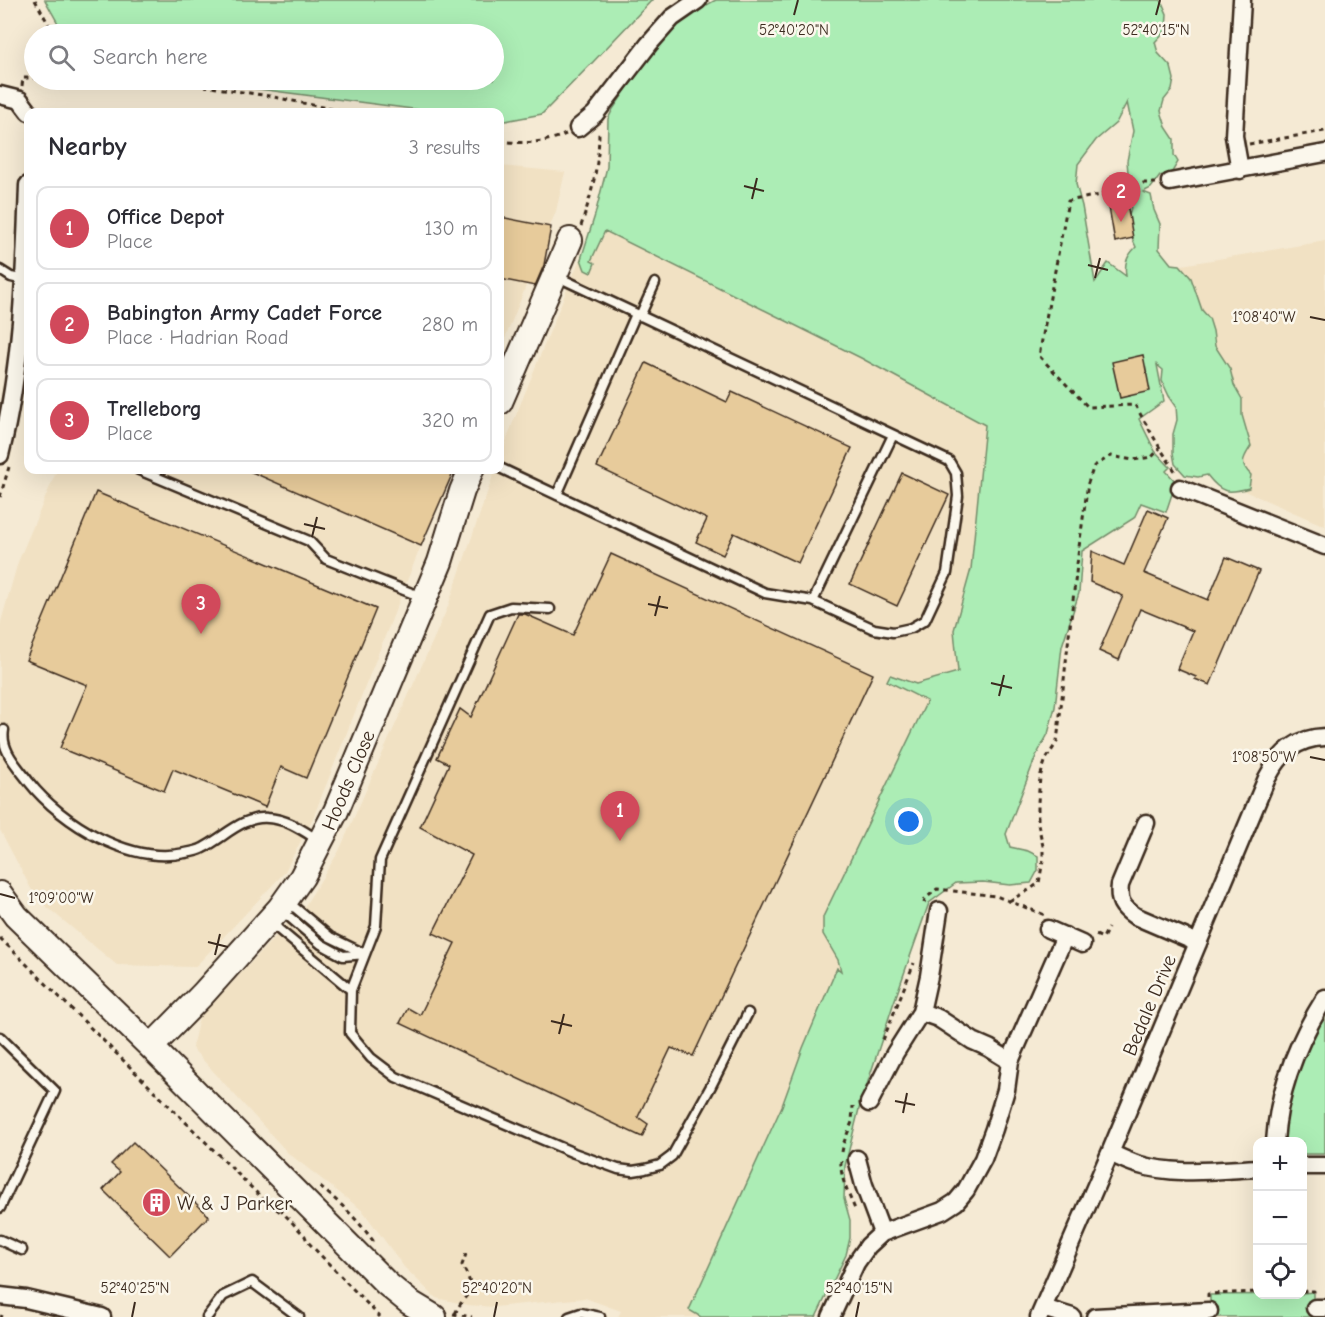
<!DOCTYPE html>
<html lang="en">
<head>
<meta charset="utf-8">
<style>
	:root { --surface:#fff; --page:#f2f2f3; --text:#2b2b33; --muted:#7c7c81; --line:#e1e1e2; --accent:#d1495b }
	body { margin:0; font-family:"Comic Neue",sans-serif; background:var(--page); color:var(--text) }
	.controls { position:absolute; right:18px; bottom:18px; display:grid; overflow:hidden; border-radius:12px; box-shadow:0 6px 24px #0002 }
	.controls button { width:54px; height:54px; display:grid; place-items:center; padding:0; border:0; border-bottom:2px solid var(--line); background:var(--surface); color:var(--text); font:30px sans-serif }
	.you { position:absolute; left:909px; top:822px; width:21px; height:21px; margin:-15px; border:4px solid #fff; border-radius:50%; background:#1a73e8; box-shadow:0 0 0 9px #1a73e833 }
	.badge { display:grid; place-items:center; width:39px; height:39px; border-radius:50%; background:var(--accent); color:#fff; font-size:20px; font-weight:700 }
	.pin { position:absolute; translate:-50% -50px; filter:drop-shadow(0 2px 3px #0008) }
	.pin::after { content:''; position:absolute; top:32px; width:21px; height:18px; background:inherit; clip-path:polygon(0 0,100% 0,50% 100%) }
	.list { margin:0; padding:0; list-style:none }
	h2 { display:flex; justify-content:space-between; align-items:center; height:78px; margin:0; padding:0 24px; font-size:26px }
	h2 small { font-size:20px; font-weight:400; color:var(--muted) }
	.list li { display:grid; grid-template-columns:39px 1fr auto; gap:18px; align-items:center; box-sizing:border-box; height:84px; margin:0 12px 12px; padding:0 12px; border:2px solid var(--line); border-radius:12px }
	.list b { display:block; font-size:22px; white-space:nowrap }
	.list p { margin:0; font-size:20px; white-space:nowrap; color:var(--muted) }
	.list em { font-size:20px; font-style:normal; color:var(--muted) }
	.icon { flex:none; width:33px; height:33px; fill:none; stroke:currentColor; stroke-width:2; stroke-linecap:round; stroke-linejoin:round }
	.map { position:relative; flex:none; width:1325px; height:1317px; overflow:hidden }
	.search { position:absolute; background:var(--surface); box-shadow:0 6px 24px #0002; left:24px; top:24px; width:480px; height:66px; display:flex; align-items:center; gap:15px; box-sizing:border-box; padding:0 21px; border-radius:33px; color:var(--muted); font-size:22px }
	.panel { position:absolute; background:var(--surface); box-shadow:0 6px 24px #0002; left:24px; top:108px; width:480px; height:366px; border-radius:12px }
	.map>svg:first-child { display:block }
	.built { fill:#f1e1c3 }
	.green { fill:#acedb5; stroke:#748c6a; stroke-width:1.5; fill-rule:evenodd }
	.building { fill:#e7cb9b; stroke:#3b2a1e; stroke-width:1.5 }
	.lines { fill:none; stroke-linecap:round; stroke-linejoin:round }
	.lane-casing { stroke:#3b2a1e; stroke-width:13 }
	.street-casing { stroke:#3b2a1e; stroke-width:21 }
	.secondary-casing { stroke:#3b2a1e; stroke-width:28 }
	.path { stroke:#3b2a1e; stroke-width:3; stroke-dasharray:4.5 4.5; stroke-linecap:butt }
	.lane { stroke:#fbf7ec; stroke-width:8 }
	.street { stroke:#fbf7ec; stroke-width:16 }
	.secondary { stroke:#fbf7ec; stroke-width:24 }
	.ticks { fill:none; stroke:#3b2a1e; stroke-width:2 }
	.labels { text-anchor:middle; stroke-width:5; stroke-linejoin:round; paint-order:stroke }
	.street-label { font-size:20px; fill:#3b2a1e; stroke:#fbf7ec }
	.poi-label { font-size:20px; fill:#3b2a1e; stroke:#fbf7ec; text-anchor:start }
	.ticks-label { font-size:15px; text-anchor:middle; fill:#3b2a1e; stroke:#fbf7ec; stroke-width:5; stroke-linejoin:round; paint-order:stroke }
</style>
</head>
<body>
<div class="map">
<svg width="1325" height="1317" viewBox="0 0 1325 1317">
	<rect width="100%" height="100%" fill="#f5ead4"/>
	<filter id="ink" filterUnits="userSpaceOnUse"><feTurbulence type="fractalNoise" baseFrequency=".0167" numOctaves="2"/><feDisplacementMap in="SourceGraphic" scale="12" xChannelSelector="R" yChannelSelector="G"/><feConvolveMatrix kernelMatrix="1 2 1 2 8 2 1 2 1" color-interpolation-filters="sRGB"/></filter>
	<g filter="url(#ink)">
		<path class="built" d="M500,166L565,172L556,211L500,351Z
			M595,225L1038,436L952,708L726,1317H618L621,1311L585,1298L494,1307L468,1305L436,1298L404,1267L363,1211L288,1153L192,1048L199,1018L306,904L339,851L447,609L495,470H500V458L512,425L565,294Z
			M1325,241V526L1242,490L1170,267Z
			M57,470H451L313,818L284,873L195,967L117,965L36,898L0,830V625L18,562Z"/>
		<path class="green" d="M45,0H652L593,62L542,114L500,122V112H436L189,80H494V34H64Z
			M716,0H1161L1167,14L1166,30L1155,42L1158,53L1171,67L1174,79L1172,90L1164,100L1161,111L1166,127L1174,139V155L1178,162L1172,172L1160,176L1151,188L1143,192L1151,195L1154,210L1160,224L1159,249L1171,264L1180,265L1191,278L1202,310L1209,318L1213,331L1215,346L1230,369L1234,385L1242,399V415L1251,446C1243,459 1239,463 1251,475L1249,488C1227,494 1221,493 1207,475L1198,477L1185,475L1175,464L1173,453V434L1177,420L1176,406L1169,396L1162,381L1163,370L1157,365L1164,401L1139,419L1155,451L1170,467L1166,471L1176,482L1166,512L1141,503L1134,518L1082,551L1079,593L1062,646L1055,707L1048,734L1036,756L1006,834L1010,847L1028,851L1038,856V870L1031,883L1010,885L983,882L956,883L929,903L893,1005L859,1109L845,1166L844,1199L850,1220V1238L846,1255L816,1317H701L689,1310L782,1106L803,1048L837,968L841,971L838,960L823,934V917L927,701L887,681L890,675L916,684L958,672L954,630L971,569L985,425L861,358L605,231L591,261L595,263L591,273L585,270L581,259L595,215L607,167L608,119L613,109C634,79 654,43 683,20C693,12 705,6 716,0ZM1127,102L1133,131L1127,161L1131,207L1128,220L1131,236L1136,247C1127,256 1124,263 1126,276L1108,263L1095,282L1082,206L1076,184L1078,164L1096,140L1116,123Z
			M1325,1006V1154H1303L1302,1142L1283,1141L1281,1132L1292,1080Z
			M1313,1292V1317H1210V1295L1302,1294L1303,1293Z"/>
		<path class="building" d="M1127,203L1133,238L1115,242L1109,207Z
			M500,217L551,227L544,265L535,286L500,279Z
			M1143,355L1150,391L1120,398L1112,362Z
			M646,363L727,402L732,392L852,448L798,563L734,533L723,555L696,542L707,519L597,467Z
			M247,470H454L421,546Z
			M902,473L949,495L897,606L850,584Z
			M96,492L376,609L306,778L281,767L265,807L173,769L164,791L60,748L87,685L26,660Z
			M1148,509L1168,518L1144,573L1208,600L1226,557L1259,571L1210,685L1195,679L1196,677L1177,669L1193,631L1140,609L1119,660L1099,651L1123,596L1090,582L1092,551L1124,565Z
			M611,554L873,674L693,1056L671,1048L638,1117L648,1124L642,1137L400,1023L408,1008L420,1015L455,943L433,933L472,855L420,827L449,764L437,758L460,709L471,717L518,614H525L573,635Z
			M133,1142L209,1216L170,1256L103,1190L120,1172L111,1164Z"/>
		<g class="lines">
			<defs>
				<path id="lane" d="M0,270L11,277L24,280
					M640,316L655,283
					M500,468L765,593L813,601L874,629L893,632L911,628L925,620L947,573L958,496L956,473L949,461L556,276
					M139,470L309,541L326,559L424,598
					M557,495L636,314
					M813,601L893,435
					M4,730C0,750 18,767 29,782C62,824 131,865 185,853C191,852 198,851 203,848C225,837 242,816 268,818C287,819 302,830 318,840
					M287,901L330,937L365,954
					M280,909L321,944L343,956L365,954
					M271,923L351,990L350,1033L371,1058L396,1077L574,1153L618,1169L633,1171L645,1169L660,1165L672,1156L711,1086L748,1013
					M351,990L376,926L380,860L490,614L511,607L550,609
					M0,1037L55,1091L0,1208
					M0,1240L22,1250
					M207,1317L223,1296L252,1282L299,1317
					M569,1317L581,1313L600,1317"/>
				<path id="street" d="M0,95L20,100L29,112
					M578,128L595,114L649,44L672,18L698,0
					M1240,170L1234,136L1242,0
					M1170,182L1325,153
					M0,455C22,366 25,276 28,185
					M1180,488L1325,546
					M1146,823L1120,885C1118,901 1122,907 1135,916L1198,943
					M1048,929L1082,944
					M921,1012L938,1018L973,1041L989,1048L1010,1061
					M869,1103L895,1053L921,1012L929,976L939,911
					M1275,1142C1278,1090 1298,1041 1325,998
					M1110,1153C1119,1157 1127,1161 1136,1164C1175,1176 1218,1170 1258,1168
					M857,1159L864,1185L882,1233
					M1302,1166H1325
					M0,1296L26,1299L102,1317
					M1043,1308L1072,1317
					M1315,1308H1325
					M831,1317L856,1263L868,1246L882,1233L942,1211L956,1202L966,1190L983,1159L994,1129L1006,1090L1010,1061L1065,936
					M1039,1317L1110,1153L1267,778C1280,753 1296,738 1325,737
					M1095,1317L1209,1311"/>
				<path id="secondary" d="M500,402L570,240
					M0,894L16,916L151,1047L387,1284L409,1302L434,1317
					M151,1047L203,994L280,908L302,877L336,811L440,562L462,491L471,470"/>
			</defs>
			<use href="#lane" class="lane-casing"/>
			<use href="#street" class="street-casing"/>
			<use href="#secondary" class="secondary-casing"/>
			<path class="path" d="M35,0L54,34
				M150,80L204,86L269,96L346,112
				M22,86L23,78H34
				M500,141C522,144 545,143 566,134
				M1249,144L1325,131
				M1156,183H1143L1132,188L1120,197L1109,198L1100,195L1068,201L1039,356L1088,407L1135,405L1160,448L1177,474
				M581,226C592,193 599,166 599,130
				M0,497L9,467
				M1009,901L1029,890L1039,883L1043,860V846L1038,824V802L1040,777L1046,759L1057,742L1079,547L1088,483L1094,466L1111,456L1133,460L1152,457L1160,448
				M924,903L925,899L937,889L996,896L1045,915
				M1096,935L1103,938L1108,928
				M0,938L265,1201L282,1213
				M883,1040L914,963
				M842,1152L844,1142L852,1122L853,1106
				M841,1161C840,1178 848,1193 855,1209
				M320,1187C342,1204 358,1220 374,1242
				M275,1201L286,1216L305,1236L307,1241L380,1317
				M1302,1291H1314V1294
				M1208,1297V1294L1258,1292
				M453,1314L472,1317
				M455,1314C466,1289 479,1296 462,1265L466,1254
				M0,1316L3,1317"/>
			<use href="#lane" class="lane"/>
			<use href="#street" class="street"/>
			<use href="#secondary" class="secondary"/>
		</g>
	</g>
	<path class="ticks" d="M794,15L798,0M1156,15L1160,0M744,186L764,191M752,199L757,178M1088,265L1108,270M1095,278L1100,258M1310,317L1325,320M304,524L325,529M312,537L317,517M648,604L668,608M655,616L660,596M991,683L1012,688M999,696L1004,675M1310,757L1325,760M0,894L15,898M208,942L228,947M215,955L220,934M551,1021L572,1026M559,1034L564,1014M895,1101L915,1105M903,1113L907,1093M132,1317L135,1302M494,1317L497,1302M856,1317L859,1302"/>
	<defs>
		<symbol id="building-disc" viewBox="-11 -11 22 22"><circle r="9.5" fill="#d1495b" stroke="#fbf7ec"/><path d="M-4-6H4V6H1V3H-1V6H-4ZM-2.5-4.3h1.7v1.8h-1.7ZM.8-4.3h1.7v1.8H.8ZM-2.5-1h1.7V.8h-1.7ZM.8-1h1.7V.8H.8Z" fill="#fff"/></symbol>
	</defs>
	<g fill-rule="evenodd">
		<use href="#building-disc" x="140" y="1186" width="33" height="33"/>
	</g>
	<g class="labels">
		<g class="street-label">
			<text transform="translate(348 780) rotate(-67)" y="7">Hoods Close</text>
			<text transform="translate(1149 1005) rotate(-67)" y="7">Bedale Drive</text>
		</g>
		<g class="poi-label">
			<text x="177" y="1210">W &amp; J Parker</text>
		</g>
	</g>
	<g class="ticks-label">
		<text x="794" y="35">52°40'20"N</text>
		<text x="1156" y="35">52°40'15"N</text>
		<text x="1264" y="322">1°08'40"W</text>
		<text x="1264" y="762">1°08'50"W</text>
		<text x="61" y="903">1°09'00"W</text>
		<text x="135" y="1293">52°40'25"N</text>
		<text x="497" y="1293">52°40'20"N</text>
		<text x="859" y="1293">52°40'15"N</text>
	</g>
</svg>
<div class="controls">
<button>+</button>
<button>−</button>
<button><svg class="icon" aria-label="locate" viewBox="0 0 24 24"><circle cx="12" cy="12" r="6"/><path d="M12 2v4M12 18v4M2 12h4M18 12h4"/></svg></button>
</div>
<div class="you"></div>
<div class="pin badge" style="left:620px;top:841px">1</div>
<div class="pin badge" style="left:1121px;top:222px">2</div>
<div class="pin badge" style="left:201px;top:634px">3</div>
<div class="search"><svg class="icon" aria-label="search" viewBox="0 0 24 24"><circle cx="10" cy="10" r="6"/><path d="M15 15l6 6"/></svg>Search here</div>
<section class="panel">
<h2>Nearby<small>3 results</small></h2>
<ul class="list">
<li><span class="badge">1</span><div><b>Office Depot</b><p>Place</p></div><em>130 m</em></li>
<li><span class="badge">2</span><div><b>Babington Army Cadet Force</b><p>Place · Hadrian Road</p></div><em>280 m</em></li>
<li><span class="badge">3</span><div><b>Trelleborg</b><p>Place</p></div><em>320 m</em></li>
</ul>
</section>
</div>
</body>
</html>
